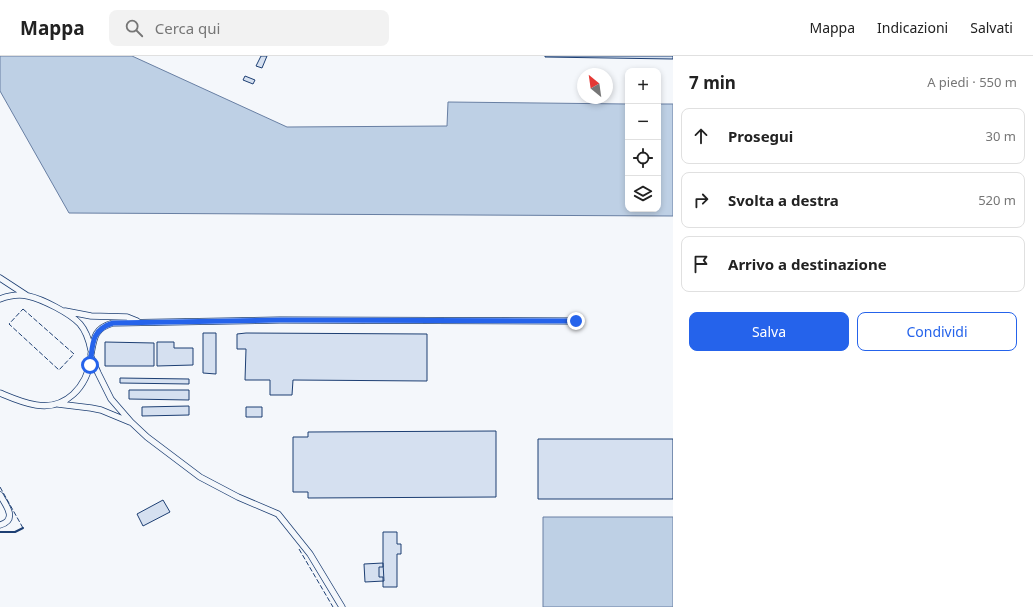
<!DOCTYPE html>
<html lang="it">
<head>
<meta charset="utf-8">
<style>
	:root { --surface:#fff; --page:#f2f2f2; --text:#222; --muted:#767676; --line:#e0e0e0; --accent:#2563eb }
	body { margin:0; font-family:"Noto Sans",sans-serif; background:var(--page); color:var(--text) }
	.controls { position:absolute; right:12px; top:12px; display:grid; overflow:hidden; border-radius:8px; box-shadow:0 2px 6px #0003 }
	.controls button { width:36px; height:36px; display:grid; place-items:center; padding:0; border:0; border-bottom:1px solid var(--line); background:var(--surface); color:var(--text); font:20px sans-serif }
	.compass { position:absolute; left:577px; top:12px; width:36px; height:36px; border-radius:50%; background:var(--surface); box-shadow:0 2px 6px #0003; rotate:331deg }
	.stop { position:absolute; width:12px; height:12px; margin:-9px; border:3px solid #2563eb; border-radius:50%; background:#fff }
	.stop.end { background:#2563eb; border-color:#fff; box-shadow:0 1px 4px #0008 }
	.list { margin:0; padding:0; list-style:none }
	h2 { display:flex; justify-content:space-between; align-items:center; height:52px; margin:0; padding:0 16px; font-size:17px }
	h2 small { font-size:13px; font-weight:400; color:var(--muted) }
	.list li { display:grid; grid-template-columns:26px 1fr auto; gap:12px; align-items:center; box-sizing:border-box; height:56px; margin:0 8px 8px; padding:0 8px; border:1px solid var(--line); border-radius:8px }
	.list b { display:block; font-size:15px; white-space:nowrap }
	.list em { font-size:13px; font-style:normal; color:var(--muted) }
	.actions { display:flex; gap:8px; padding:12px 16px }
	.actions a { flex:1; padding:9px 0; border:1px solid var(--accent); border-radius:8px; text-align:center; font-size:14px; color:var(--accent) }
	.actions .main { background:var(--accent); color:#fff }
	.icon { flex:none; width:22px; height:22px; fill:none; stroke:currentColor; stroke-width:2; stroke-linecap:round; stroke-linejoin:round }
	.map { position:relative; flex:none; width:673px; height:551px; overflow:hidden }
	header { display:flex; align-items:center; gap:24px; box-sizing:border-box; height:56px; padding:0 20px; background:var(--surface); border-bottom:1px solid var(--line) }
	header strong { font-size:19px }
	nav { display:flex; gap:22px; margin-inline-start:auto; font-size:14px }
	.search { width:280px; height:36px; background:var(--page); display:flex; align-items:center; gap:10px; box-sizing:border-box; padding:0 14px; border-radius:8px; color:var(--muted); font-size:15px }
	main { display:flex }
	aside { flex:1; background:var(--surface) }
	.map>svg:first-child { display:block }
	.water { fill:#bed0e5; stroke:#687fa3 }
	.building { fill:#d5e0f0; stroke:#1d3f73 }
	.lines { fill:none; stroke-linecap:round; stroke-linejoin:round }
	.minor-casing { stroke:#1d3f73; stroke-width:7 }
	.minor { stroke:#f4f7fb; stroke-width:5.5 }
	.fence { stroke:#1d3f73; stroke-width:1; stroke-dasharray:5 2; stroke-linecap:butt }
	.wall { stroke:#1d3f73; stroke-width:2 }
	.route { stroke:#2563eb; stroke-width:5 }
</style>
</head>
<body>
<header>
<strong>Mappa</strong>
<div class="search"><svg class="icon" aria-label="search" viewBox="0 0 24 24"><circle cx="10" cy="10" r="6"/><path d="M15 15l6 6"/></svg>Cerca qui</div>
<nav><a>Mappa</a><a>Indicazioni</a><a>Salvati</a></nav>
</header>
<main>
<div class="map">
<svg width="673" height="551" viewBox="0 0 673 551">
	<rect width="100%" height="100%" fill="#f4f7fb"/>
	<path class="water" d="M0,0H132L287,71L447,70L448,46L628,48V153H658V48H673V160L69,157L0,35Z
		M543,461H673V551H543Z"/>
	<path class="building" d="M261,0H267L262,12L256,10Z
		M545,0H673V3L545,1Z
		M245,20L255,24L253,28L243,24Z
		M203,277H216V318L203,317Z
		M246,277L427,278V325L293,324L292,339H270V324H245L246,293H237V278Z
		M105,286L154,287V310H105Z
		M157,286H174V292H193V309L157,310Z
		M120,322L189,323V328L120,327Z
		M129,334H189V344L129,343Z
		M189,350V359L142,360V351Z
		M246,351H262V361H246Z
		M496,375V441L308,442V436H293V381H308V376Z
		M538,383H673V443H538Z
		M163,444L170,456L143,470L137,458Z
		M383,476H397V488H401V498H397V531H383V521H379V511H383Z
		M383,507L384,525L365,526L364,508Z"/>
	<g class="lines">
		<defs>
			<path id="minor" d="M0,222L26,239
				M0,243C8,240 19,238 28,240C42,243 70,257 80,268C86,275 89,284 91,294
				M65,255L91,260L127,261L137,265
				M91,298C94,281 95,272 113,267L280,264L576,265
				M91,301L98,317L111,343L131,366L147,381L200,421L238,441L278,458L310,498L342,551
				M0,337C12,342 23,347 36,349C66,354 87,331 91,302
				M58,348L91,352L101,354L130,366
				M0,439C6,449 18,464 0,469"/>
		</defs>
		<use href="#minor" class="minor-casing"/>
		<use href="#minor" class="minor"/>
		<path class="fence" d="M23,253L74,298L59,314L9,268Z
			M0,431L23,472
			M299,493L333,551"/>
		<path class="wall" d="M0,476H15L23,472"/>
	</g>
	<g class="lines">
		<path class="route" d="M90,309C93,290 90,274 113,267L280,264L576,265"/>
	</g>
</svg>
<div class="controls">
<button>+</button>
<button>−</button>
<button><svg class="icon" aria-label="locate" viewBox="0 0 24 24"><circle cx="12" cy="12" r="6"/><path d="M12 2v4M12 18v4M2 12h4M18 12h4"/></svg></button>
<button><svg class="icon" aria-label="layers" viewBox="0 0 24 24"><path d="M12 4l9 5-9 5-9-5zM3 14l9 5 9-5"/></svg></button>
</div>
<svg class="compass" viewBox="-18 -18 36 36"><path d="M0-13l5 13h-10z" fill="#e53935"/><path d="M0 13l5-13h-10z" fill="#767676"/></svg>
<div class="stop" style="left:90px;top:309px"></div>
<div class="stop end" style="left:576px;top:265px"></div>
</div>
<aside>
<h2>7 min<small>A piedi · 550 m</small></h2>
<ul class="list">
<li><svg class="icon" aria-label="ahead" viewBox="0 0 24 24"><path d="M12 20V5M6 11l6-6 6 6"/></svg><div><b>Prosegui</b></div><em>30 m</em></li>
<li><svg class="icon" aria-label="right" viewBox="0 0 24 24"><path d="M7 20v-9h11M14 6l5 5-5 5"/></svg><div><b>Svolta a destra</b></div><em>520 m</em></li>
<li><svg class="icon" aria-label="arrive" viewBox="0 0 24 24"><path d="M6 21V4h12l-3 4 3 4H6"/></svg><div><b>Arrivo a destinazione</b></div></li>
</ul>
<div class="actions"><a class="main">Salva</a><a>Condividi</a></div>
</aside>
</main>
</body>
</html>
